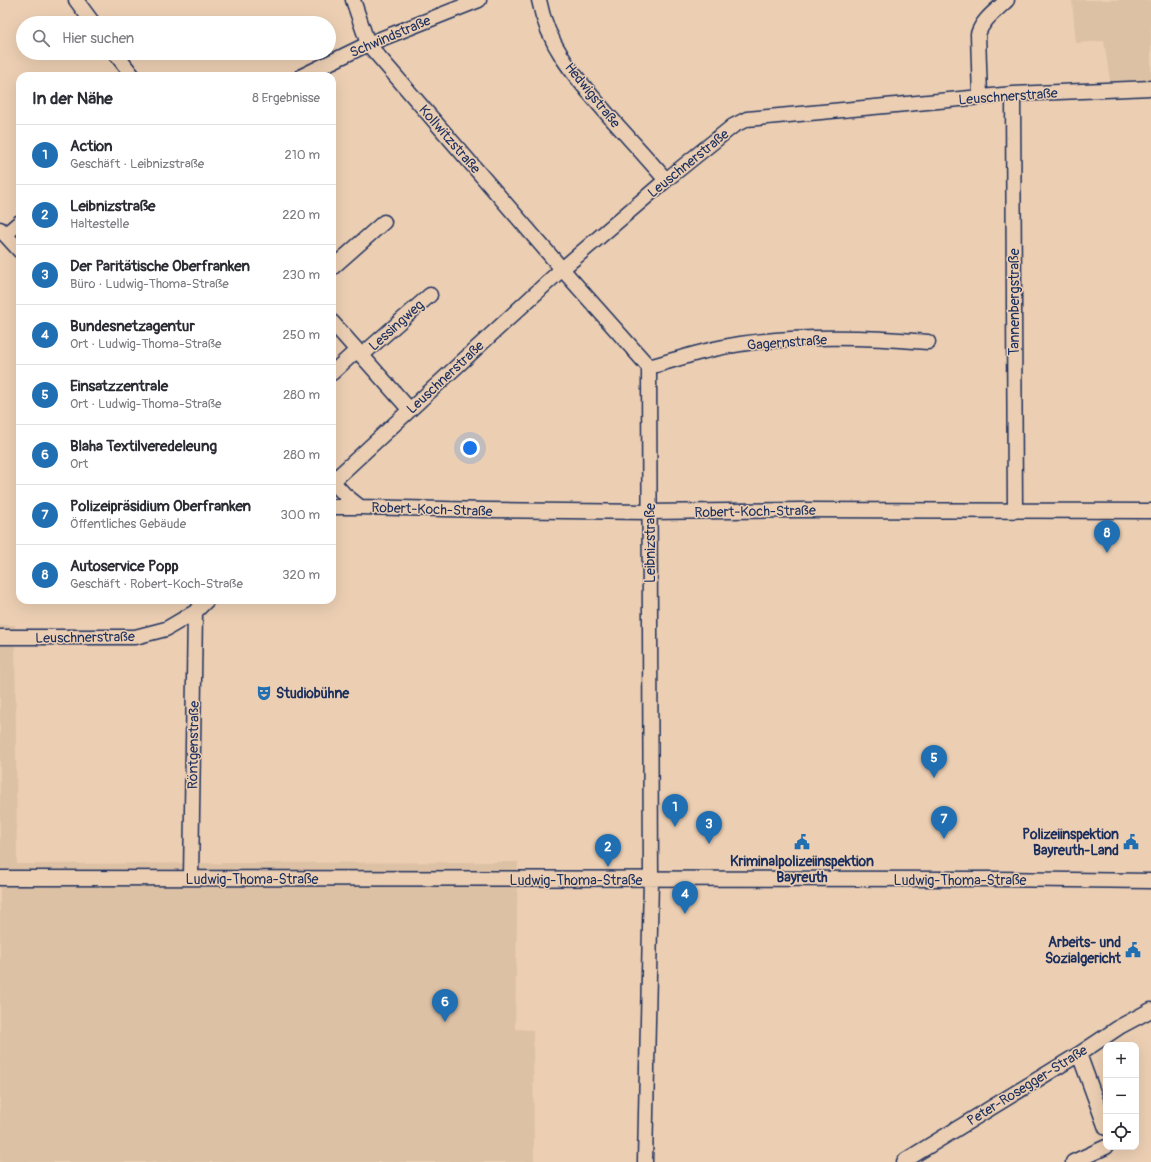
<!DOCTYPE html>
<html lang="de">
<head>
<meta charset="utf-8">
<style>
	:root { --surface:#fff; --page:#f7f7f7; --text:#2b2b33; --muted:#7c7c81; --line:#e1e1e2; --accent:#1f6fb2 }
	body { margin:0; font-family:Pangolin,sans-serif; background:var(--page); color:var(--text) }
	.controls { position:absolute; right:12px; bottom:12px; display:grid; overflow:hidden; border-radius:8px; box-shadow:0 4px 16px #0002 }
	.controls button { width:36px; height:36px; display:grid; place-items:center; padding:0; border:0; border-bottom:1px solid var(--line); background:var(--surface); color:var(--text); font:20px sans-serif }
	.you { position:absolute; left:470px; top:448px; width:14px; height:14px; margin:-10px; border:3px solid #fff; border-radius:50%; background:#1a73e8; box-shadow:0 0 0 6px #1a73e833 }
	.badge { display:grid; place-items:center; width:26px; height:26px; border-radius:50%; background:var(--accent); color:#fff; font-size:13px; font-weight:700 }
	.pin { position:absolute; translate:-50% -33px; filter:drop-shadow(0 1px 2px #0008) }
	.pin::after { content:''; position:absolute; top:21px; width:14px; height:12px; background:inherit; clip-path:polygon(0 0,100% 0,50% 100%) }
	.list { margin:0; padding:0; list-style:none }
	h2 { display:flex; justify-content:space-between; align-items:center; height:52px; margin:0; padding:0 16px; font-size:17px }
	h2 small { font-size:13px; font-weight:400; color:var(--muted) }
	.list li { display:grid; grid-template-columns:26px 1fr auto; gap:12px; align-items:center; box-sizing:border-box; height:60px; padding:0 16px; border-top:1px solid var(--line) }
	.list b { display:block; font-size:15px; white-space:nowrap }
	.list p { margin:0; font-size:13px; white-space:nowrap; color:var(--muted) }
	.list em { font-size:13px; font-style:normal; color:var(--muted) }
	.icon { flex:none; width:22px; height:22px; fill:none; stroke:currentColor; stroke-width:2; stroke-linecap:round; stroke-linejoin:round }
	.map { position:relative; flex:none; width:1151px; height:1162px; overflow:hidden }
	.search { position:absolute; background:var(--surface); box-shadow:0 4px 16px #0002; left:16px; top:16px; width:320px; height:44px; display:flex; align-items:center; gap:10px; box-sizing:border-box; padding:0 14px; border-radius:22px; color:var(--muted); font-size:15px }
	.panel { position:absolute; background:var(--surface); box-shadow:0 4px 16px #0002; left:16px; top:72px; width:320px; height:532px; border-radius:12px }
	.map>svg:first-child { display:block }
	.built { fill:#ddc1a5 }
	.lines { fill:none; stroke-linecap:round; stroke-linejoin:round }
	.minor-casing { stroke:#1b2f5e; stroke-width:17 }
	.minor { stroke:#eccfb3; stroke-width:14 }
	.labels { text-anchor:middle; stroke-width:3; stroke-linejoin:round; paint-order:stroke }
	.street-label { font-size:14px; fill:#1b2f5e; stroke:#eccfb3 }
	.poi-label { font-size:14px; font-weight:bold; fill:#1b2f5e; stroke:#eccfb3; text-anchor:end }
</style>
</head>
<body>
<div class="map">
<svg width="1151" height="1162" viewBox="0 0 1151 1162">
	<rect width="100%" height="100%" fill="#eccfb3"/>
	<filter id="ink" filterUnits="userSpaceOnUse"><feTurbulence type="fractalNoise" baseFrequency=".025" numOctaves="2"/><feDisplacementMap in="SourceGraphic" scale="8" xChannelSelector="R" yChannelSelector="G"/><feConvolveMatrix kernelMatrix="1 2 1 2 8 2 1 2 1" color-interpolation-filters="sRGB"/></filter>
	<g filter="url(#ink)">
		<path class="built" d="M1072,0H1151V79L1110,81L1104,41L1076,43Z
			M0,625H15L17,864L518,862L515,1029L533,1030L534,1162H0Z"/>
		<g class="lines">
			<defs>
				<path id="minor" d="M76,0L93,23
					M353,0L368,44L562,269L649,367L651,880L645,1162
					M539,0C548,48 578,80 609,116C628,137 647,158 666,180
					M115,53L133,76
					M302,76L368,44L479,0
					M1013,94L1015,510
					M980,97L978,34C983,19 996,11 1007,0
					M0,229L20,251
					M5,235L20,222
					M332,268L384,222
					M332,322L410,410
					M362,355L430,295
					M649,367C671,361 692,354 714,349C782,334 859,336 928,342
					M332,373L357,350
					M332,482L562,269L666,180L733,126L747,119L1013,94L1151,88
					M333,482L345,495L360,507
					M332,507H360L485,510L649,512L801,510L1151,511
					M0,637H135L166,629L195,612L207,600
					M0,878L996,879L1151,881
					M191,878L195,612
					M1079,1054L1106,1128
					M904,1162L906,1160L1079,1054L1121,1026L1151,1010
					M1073,1162L1106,1147"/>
			</defs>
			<use href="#minor" class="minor-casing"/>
			<use href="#minor" class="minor"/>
		</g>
	</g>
	<defs>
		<symbol id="theatre-bare" viewBox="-9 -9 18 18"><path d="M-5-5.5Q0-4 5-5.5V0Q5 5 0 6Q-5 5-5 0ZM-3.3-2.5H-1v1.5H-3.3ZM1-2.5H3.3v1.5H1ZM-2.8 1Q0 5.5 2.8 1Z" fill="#1f6fb2" stroke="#eccfb3" stroke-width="2.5" paint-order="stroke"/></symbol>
		<symbol id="civic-bare" viewBox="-9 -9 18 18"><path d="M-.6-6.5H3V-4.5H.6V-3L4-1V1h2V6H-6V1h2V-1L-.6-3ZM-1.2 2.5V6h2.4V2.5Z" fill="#1f6fb2" stroke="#eccfb3" stroke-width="2.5" paint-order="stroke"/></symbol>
	</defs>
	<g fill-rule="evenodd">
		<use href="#theatre-bare" x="253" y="682" width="22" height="22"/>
		<use href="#civic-bare" x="791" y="831" width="22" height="22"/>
		<use href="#civic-bare" x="1120" y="831" width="22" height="22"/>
		<use href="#civic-bare" x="1122" y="939" width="22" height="22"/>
	</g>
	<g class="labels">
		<g class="street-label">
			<text transform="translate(390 36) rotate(-23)" y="5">Schwindstraße</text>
			<text transform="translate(593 95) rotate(51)" y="5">Hedwigstraße</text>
			<text transform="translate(1008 96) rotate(-4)" y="5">Leuschnerstraße</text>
			<text transform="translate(450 139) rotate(49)" y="5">Kollwitzstraße</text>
			<text transform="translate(688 163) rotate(-39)" y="5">Leuschnerstraße</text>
			<text transform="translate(1014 302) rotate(-90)" y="5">Tannenbergstraße</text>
			<text transform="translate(396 325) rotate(-42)" y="5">Lessingweg</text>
			<text transform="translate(787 342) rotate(-4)" y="5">Gagernstraße</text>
			<text transform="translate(445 377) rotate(-43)" y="5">Leuschnerstraße</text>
			<text transform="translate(432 509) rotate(2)" y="5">Robert-Koch-Straße</text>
			<text transform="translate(755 511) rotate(-1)" y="5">Robert-Koch-Straße</text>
			<text transform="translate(650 543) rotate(-90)" y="5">Leibnizstraße</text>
			<text transform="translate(85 637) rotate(-1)" y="5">Leuschnerstraße</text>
			<text transform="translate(193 745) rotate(-89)" y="5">Röntgenstraße</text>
			<text x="252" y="884">Ludwig-Thoma-Straße</text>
			<text x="576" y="885">Ludwig-Thoma-Straße</text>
			<text x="960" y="885">Ludwig-Thoma-Straße</text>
			<text transform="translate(1027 1085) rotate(-32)" y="5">Peter-Rosegger-Straße</text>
		</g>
		<g class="poi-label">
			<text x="276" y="698" text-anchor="start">Studiobühne</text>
			<text x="1119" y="839">Polizeiinspektion<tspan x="1119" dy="16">Bayreuth-Land</tspan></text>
			<text x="802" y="866" text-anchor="middle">Kriminalpolizeiinspektion<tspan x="802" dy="16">Bayreuth</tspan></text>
			<text x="1121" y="947">Arbeits- und<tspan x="1121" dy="16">Sozialgericht</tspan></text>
		</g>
	</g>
</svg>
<div class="controls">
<button>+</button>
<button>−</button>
<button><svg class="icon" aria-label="locate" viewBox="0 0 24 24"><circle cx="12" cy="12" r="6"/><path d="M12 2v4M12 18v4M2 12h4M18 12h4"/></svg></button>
</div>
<div class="you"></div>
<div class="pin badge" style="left:675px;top:827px">1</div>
<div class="pin badge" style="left:608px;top:867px">2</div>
<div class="pin badge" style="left:709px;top:844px">3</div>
<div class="pin badge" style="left:685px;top:914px">4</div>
<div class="pin badge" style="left:934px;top:778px">5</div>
<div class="pin badge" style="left:445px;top:1022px">6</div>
<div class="pin badge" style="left:944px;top:839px">7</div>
<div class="pin badge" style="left:1107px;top:553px">8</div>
<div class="search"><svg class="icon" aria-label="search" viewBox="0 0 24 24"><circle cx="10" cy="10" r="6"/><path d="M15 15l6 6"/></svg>Hier suchen</div>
<section class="panel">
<h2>In der Nähe<small>8 Ergebnisse</small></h2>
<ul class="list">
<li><span class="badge">1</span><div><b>Action</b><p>Geschäft · Leibnizstraße</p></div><em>210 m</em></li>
<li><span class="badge">2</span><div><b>Leibnizstraße</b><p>Haltestelle</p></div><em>220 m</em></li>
<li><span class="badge">3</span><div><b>Der Paritätische Oberfranken</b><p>Büro · Ludwig-Thoma-Straße</p></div><em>230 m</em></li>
<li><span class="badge">4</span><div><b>Bundesnetzagentur</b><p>Ort · Ludwig-Thoma-Straße</p></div><em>250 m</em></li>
<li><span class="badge">5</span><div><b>Einsatzzentrale</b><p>Ort · Ludwig-Thoma-Straße</p></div><em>280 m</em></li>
<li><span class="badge">6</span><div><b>Blaha Textilveredeleung</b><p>Ort</p></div><em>280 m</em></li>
<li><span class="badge">7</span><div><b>Polizeipräsidium Oberfranken</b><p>Öffentliches Gebäude</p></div><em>300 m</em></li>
<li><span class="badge">8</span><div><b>Autoservice Popp</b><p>Geschäft · Robert-Koch-Straße</p></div><em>320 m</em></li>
</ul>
</section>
</div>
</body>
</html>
